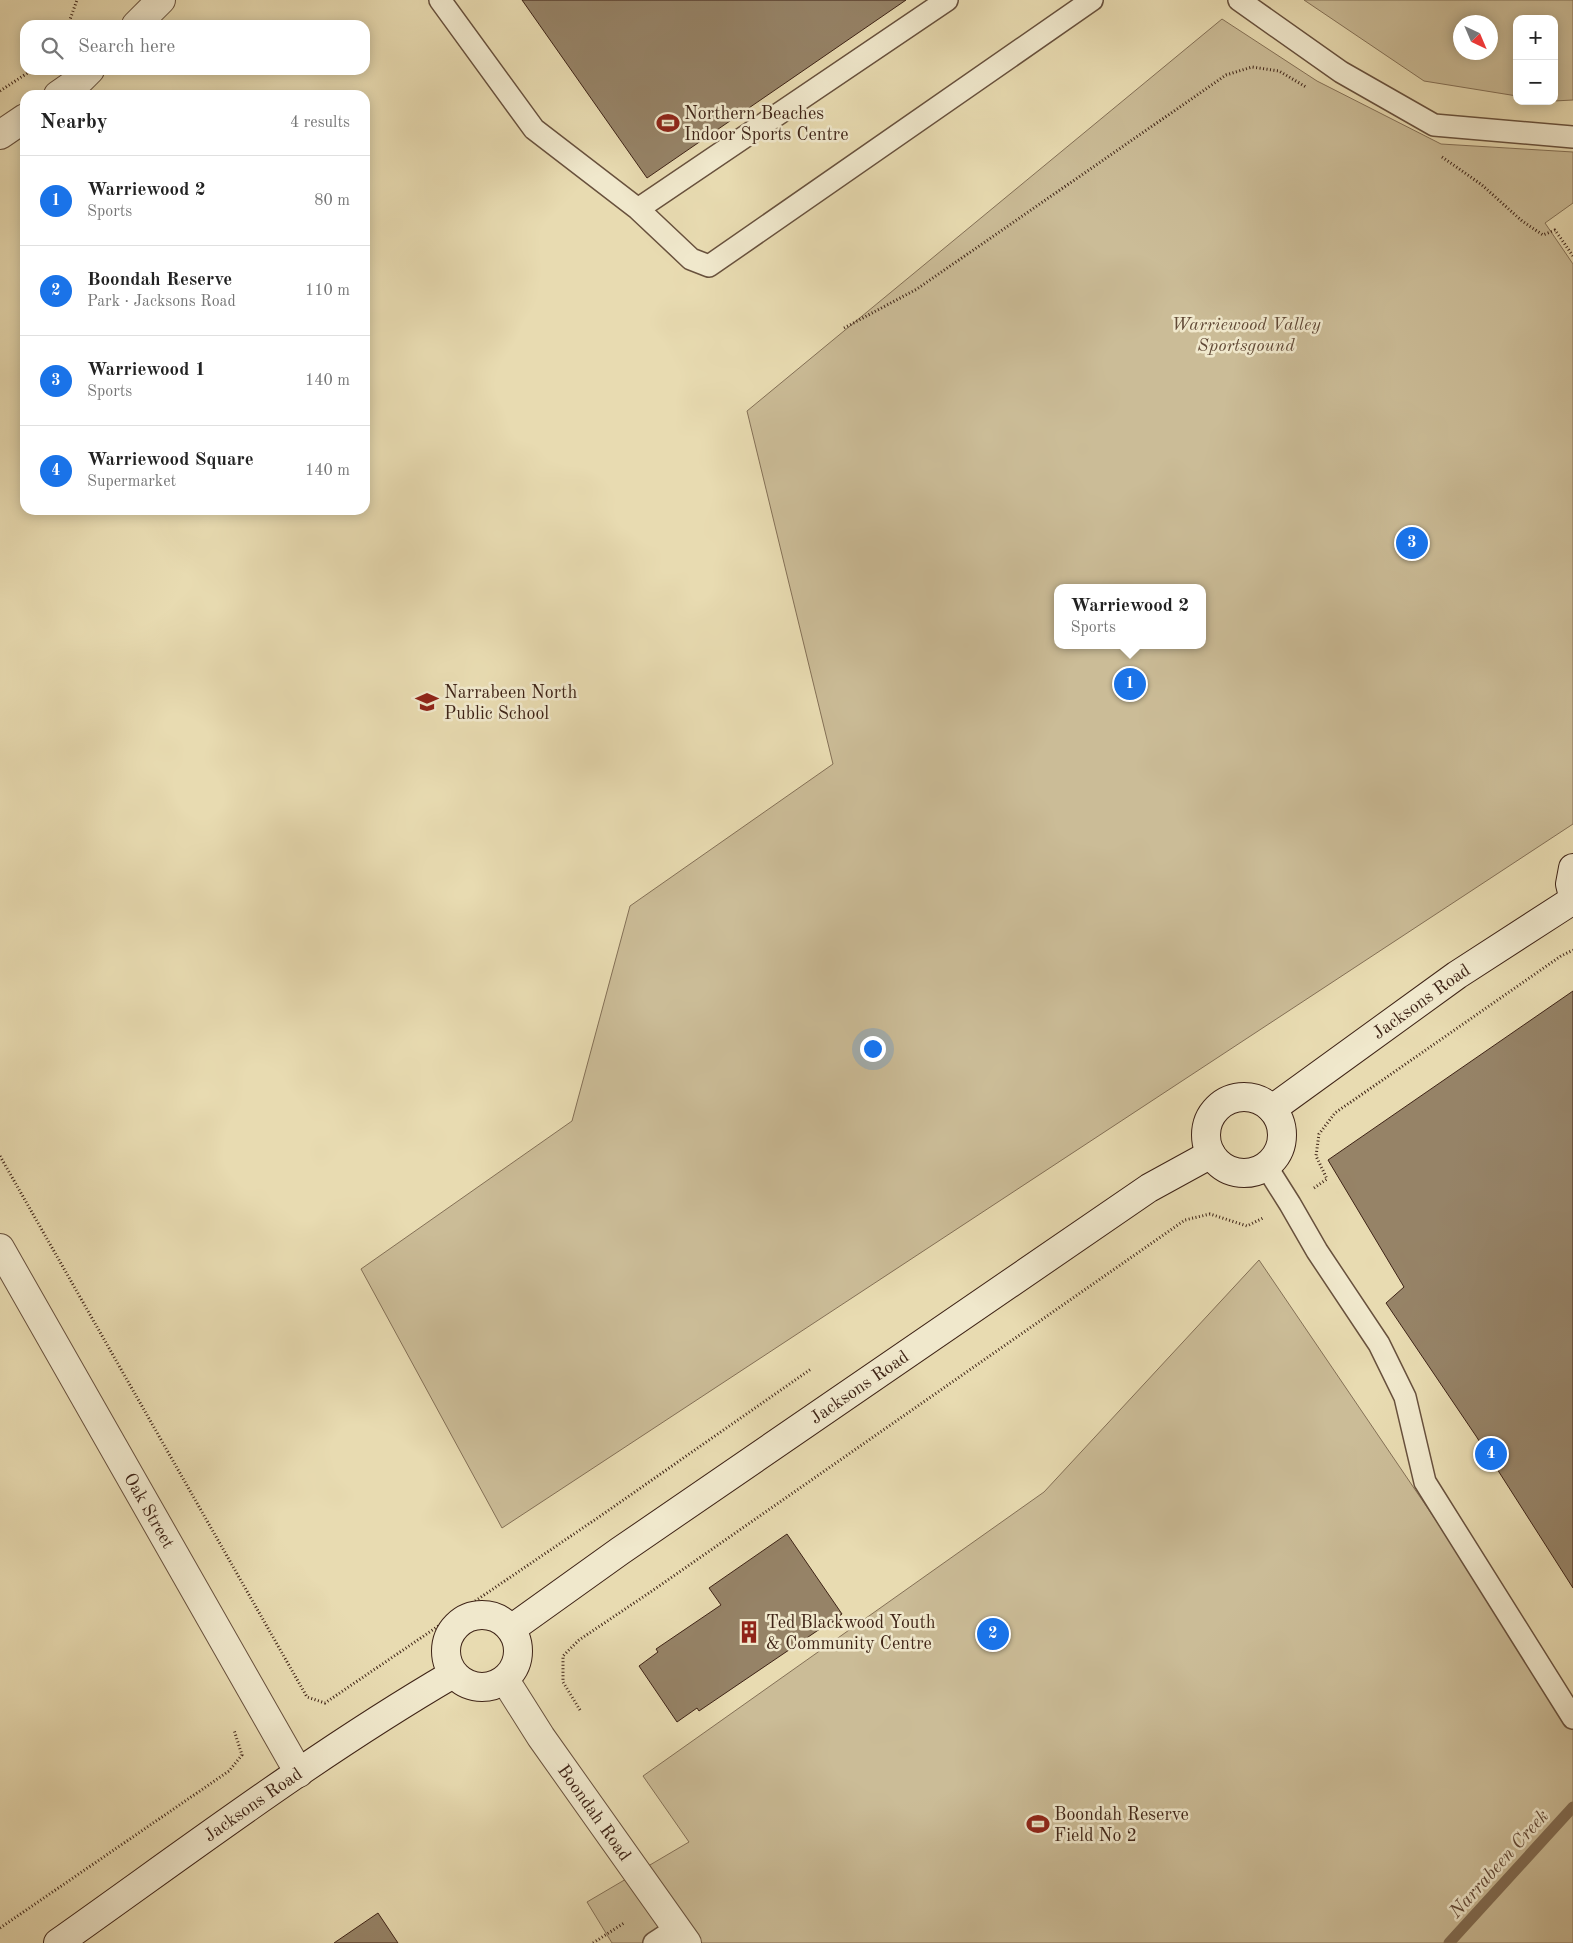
<!DOCTYPE html>
<html lang="en">
<head>
<meta charset="utf-8">
<style>
	:root { --surface:#fff; --page:#f6f6f6; --text:#222; --muted:#767676; --line:#e0e0e0; --accent:#1a73e8 }
	body { margin:0; font-family:"Old Standard TT",serif; background:var(--page); color:var(--text) }
	.controls { position:absolute; right:15px; top:15px; display:grid; overflow:hidden; border-radius:10px; box-shadow:0 2px 12px #0003 }
	.controls button { width:45px; height:45px; display:grid; place-items:center; padding:0; border:0; border-bottom:1px solid var(--line); background:var(--surface); color:var(--text); font:25px sans-serif }
	.compass { position:absolute; left:1453px; top:15px; width:45px; height:45px; border-radius:50%; background:var(--surface); box-shadow:0 2px 12px #0003; rotate:136deg }
	.you { position:absolute; left:872px; top:1048px; width:18px; height:18px; margin:-12px; border:4px solid #fff; border-radius:50%; background:#1a73e8; box-shadow:0 0 0 8px #1a73e833 }
	.badge { display:grid; place-items:center; width:32px; height:32px; border-radius:50%; background:var(--accent); color:#fff; font-size:16px; font-weight:700 }
	.pin { position:absolute; translate:-50% -50%; border:2px solid #fff; box-shadow:0 1px 5px #0006 }
	.popup { position:absolute; left:1054px; top:584px; width:152px; height:65px; box-sizing:border-box; display:grid; place-content:center; border-radius:10px; background:var(--surface); filter:drop-shadow(0 1px 4px #0005); font-size:16px; white-space:nowrap; color:var(--muted) }
	.popup b { font-size:19px; color:var(--text) }
	.popup::after { content:''; position:absolute; left:50%; top:100%; margin-left:-10px; border:10px solid transparent; border-top-color:var(--surface) }
	.list { margin:0; padding:0; list-style:none }
	h2 { display:flex; justify-content:space-between; align-items:center; height:65px; margin:0; padding:0 20px; font-size:21px }
	h2 small { font-size:16px; font-weight:400; color:var(--muted) }
	.list li { display:grid; grid-template-columns:32px 1fr auto; gap:15px; align-items:center; box-sizing:border-box; height:90px; padding:0 20px; border-top:1px solid var(--line) }
	.list b { display:block; font-size:19px; white-space:nowrap }
	.list p { margin:0; font-size:16px; white-space:nowrap; color:var(--muted) }
	.list em { font-size:16px; font-style:normal; color:var(--muted) }
	.icon { flex:none; width:28px; height:28px; fill:none; stroke:currentColor; stroke-width:2; stroke-linecap:round; stroke-linejoin:round }
	.map { position:relative; flex:none; width:1573px; height:1943px; overflow:hidden }
	.search { position:absolute; background:var(--surface); box-shadow:0 2px 12px #0003; left:20px; top:20px; width:350px; height:55px; display:flex; align-items:center; gap:12px; box-sizing:border-box; padding:0 18px; border-radius:15px; color:var(--muted); font-size:19px }
	.panel { position:absolute; background:var(--surface); box-shadow:0 2px 12px #0003; left:20px; top:90px; width:350px; height:425px; border-radius:15px }
	.map>svg:first-child { display:block }
	.green { fill:#cbbc97; stroke:#847056; fill-rule:evenodd }
	.lines { fill:none; stroke-linecap:round; stroke-linejoin:round }
	.stream { stroke:#816c53; stroke-width:11 }
	.building { fill:#968367; stroke:#3e2316 }
	.lane-casing { stroke:#68513d; stroke-width:24 }
	.street-casing { stroke:#68513d; stroke-width:30 }
	.secondary-casing { stroke:#3e2316; stroke-width:30 }
	.path { stroke:#3e2316; stroke-width:3; stroke-dasharray:1 2.5; stroke-linecap:butt }
	.lane { stroke:#f0e8cc; stroke-width:21 }
	.street { stroke:#f0e8cc; stroke-width:28 }
	.secondary { stroke:#f0e8cc; stroke-width:28 }
	.labels { text-anchor:middle; stroke-width:5; stroke-linejoin:round; paint-order:stroke }
	.poi-label { font-size:18px; fill:#3e2316; stroke:#f0e8cc; text-anchor:start }
	.park-label { font-size:18px; font-style:italic; fill:#614936; stroke:#f0e8cc }
	.street-label { font-size:18px; fill:#3e2316; stroke:#f0e8cc }
	.water-label { font-size:19px; font-style:italic; fill:#604735; stroke:#f0e8cc }
</style>
</head>
<body>
<div class="map">
<svg width="1573" height="1943" viewBox="0 0 1573 1943">
	<rect width="100%" height="100%" fill="#e8dbb1"/>
	<filter id="stains"><feTurbulence type="fractalNoise" baseFrequency=".004" numOctaves="4"/><feColorMatrix values="0 0 0 0 .2 0 0 0 0 .09 0 0 0 0 .02 0 0 0 .5 -.17"/></filter>
	<radialGradient id="worn" r=".72"><stop offset=".6" stop-color="#630" stop-opacity="0"/><stop offset="1" stop-color="#630" stop-opacity=".3"/></radialGradient>
	<path class="green" d="M1304,0H1573V100L1554,101V19H1517V96L1424,81ZM1490,22V52H1460V22Z
		M1222,19L1317,81L1441,144L1573,152V203L1545,223L1573,264V824L502,1528L361,1269L572,1121L630,906L833,764L747,411ZM1058,588H1202V645H1058Z
		M1259,1260L1573,1722V1943H612L587,1902L689,1842L643,1776L1044,1492Z"/>
	<g class="lines">
		<path class="stream" d="M1449,1943L1573,1807"/>
	</g>
	<path class="building" d="M522,0H906L647,178Z
		M1573,991V1588L1476,1436L1386,1303L1404,1287L1328,1160Z
		M787,1534L842,1614L699,1711L697,1708L677,1722L639,1666L658,1652L656,1649L721,1605L709,1588Z
		M378,1913L398,1943H334Z"/>
	<g class="lines">
		<defs>
			<path id="lane" d="M440,0L534,129L638,209L691,259L709,266L1092,0
				M1239,0L1341,72L1434,125L1573,137
				M638,209L947,0
				M1266,1166L1290,1204L1317,1251L1379,1344L1405,1397L1425,1482L1573,1718
				M654,1943L677,1928"/>
			<g id="street">
				<path d="M136,25L161,0"/>
				<path d="M58,95L81,79L90,70"/>
				<path d="M0,135L25,118"/>
				<path id="s1" d="M0,1248L299,1773"/>
				<path id="s2" d="M505,1680L541,1737L687,1943"/>
			</g>
			<g id="secondary">
				<path d="M1573,868L1570,884L1573,896"/>
				<circle cx="1244" cy="1135" r="38"/>
				<path id="s3" d="M1272,1109L1457,975L1573,900"/>
				<circle cx="482" cy="1651" r="36"/>
				<path id="s4" d="M511,1629L620,1551L1149,1188L1211,1154"/>
				<path id="s5" d="M58,1943C188,1851 316,1754 453,1674"/>
			</g>
		</defs>
		<use href="#lane" class="lane-casing"/>
		<use href="#street" class="street-casing"/>
		<use href="#secondary" class="secondary-casing"/>
		<path class="path" d="M68,25L77,0
			M0,91L32,70
			M1442,157L1482,185L1522,221L1543,235L1555,230L1573,256
			M844,328L917,289L1226,75L1252,67L1279,71L1306,87
			M0,1156L307,1697L325,1703L596,1519L811,1369
			M1314,1188L1327,1179L1316,1156L1319,1134L1335,1113L1561,956L1573,950
			M580,1710L563,1682V1656L579,1640L649,1593L1185,1220L1210,1214L1247,1226L1263,1218
			M0,1928L229,1771L242,1755L234,1730
			M593,1943L624,1923"/>
		<use href="#lane" class="lane"/>
		<use href="#street" class="street"/>
		<use href="#secondary" class="secondary"/>
	</g>
	<defs>
		<symbol id="stadium-bare" viewBox="-9 -9 18 18"><path d="M0-5a6.5 5 0 1 0 0 10a6.5 5 0 1 0 0-10ZM-3.5-1.8h7v3.6h-7Z" fill="#8f2418" stroke="#f0e8cc" stroke-width="2.5" paint-order="stroke"/></symbol>
		<symbol id="school-bare" viewBox="-9 -9 18 18"><path d="M0-5L7-2L0 1L-7-2ZM-4 1L0 2.5L4 1V4Q0 6-4 4Z" fill="#8f2418" stroke="#f0e8cc" stroke-width="2.5" paint-order="stroke"/></symbol>
		<symbol id="building-bare" viewBox="-9 -9 18 18"><path d="M-4-6H4V6H1V3H-1V6H-4ZM-2.5-4.3h1.7v1.8h-1.7ZM.8-4.3h1.7v1.8H.8ZM-2.5-1h1.7V.8h-1.7ZM.8-1h1.7V.8H.8Z" fill="#8f2418" stroke="#f0e8cc" stroke-width="2.5" paint-order="stroke"/></symbol>
	</defs>
	<g fill-rule="evenodd">
		<use href="#stadium-bare" x="652" y="107" width="32" height="32"/>
		<use href="#school-bare" x="411" y="686" width="32" height="32"/>
		<use href="#building-bare" x="733" y="1616" width="32" height="32"/>
		<use href="#stadium-bare" x="1022" y="1808" width="32" height="32"/>
	</g>
	<g class="labels">
		<g class="poi-label">
			<text x="684" y="119">Northern Beaches<tspan x="684" dy="21">Indoor Sports Centre</tspan></text>
			<text x="444" y="698">Narrabeen North<tspan x="444" dy="21">Public School</tspan></text>
			<text x="766" y="1628">Ted Blackwood Youth<tspan x="766" dy="21">&amp; Community Centre</tspan></text>
			<text x="1054" y="1820">Boondah Reserve<tspan x="1054" dy="21">Field No 2</tspan></text>
		</g>
		<g class="park-label">
			<text x="1246" y="330">Warriewood Valley<tspan x="1246" dy="21">Sportsgound</tspan></text>
		</g>
		<g class="street-label">
			<text dy="6" stroke="none"><textPath href="#s3" startOffset="184">Jacksons Road</textPath></text>
			<text dy="6" stroke="none"><textPath href="#s4" startOffset="424">Jacksons Road</textPath></text>
			<text dy="6" stroke="none"><textPath href="#s1" startOffset="302">Oak Street</textPath></text>
			<text dy="6" stroke="none"><textPath href="#s5" startOffset="239">Jacksons Road</textPath></text>
			<text dy="6" stroke="none"><textPath href="#s2" startOffset="160">Boondah Road</textPath></text>
		</g>
		<g class="water-label">
			<text transform="translate(1498 1863) rotate(-48)" y="7">Narrabeen Creek</text>
		</g>
	</g>
	<rect width="100%" height="100%" filter="url(#stains)"/>
	<rect width="100%" height="100%" fill="url(#worn)"/>
</svg>
<div class="controls">
<button>+</button>
<button>−</button>
</div>
<svg class="compass" viewBox="-18 -18 36 36"><path d="M0-13l5 13h-10z" fill="#e53935"/><path d="M0 13l5-13h-10z" fill="#767676"/></svg>
<div class="you"></div>
<div class="pin badge" style="left:1130px;top:684px">1</div>
<div class="popup"><b>Warriewood 2</b>Sports</div>
<div class="pin badge" style="left:993px;top:1634px">2</div>
<div class="pin badge" style="left:1412px;top:543px">3</div>
<div class="pin badge" style="left:1491px;top:1454px">4</div>
<div class="search"><svg class="icon" aria-label="search" viewBox="0 0 24 24"><circle cx="10" cy="10" r="6"/><path d="M15 15l6 6"/></svg>Search here</div>
<section class="panel">
<h2>Nearby<small>4 results</small></h2>
<ul class="list">
<li><span class="badge">1</span><div><b>Warriewood 2</b><p>Sports</p></div><em>80 m</em></li>
<li><span class="badge">2</span><div><b>Boondah Reserve</b><p>Park · Jacksons Road</p></div><em>110 m</em></li>
<li><span class="badge">3</span><div><b>Warriewood 1</b><p>Sports</p></div><em>140 m</em></li>
<li><span class="badge">4</span><div><b>Warriewood Square</b><p>Supermarket</p></div><em>140 m</em></li>
</ul>
</section>
</div>
</body>
</html>
